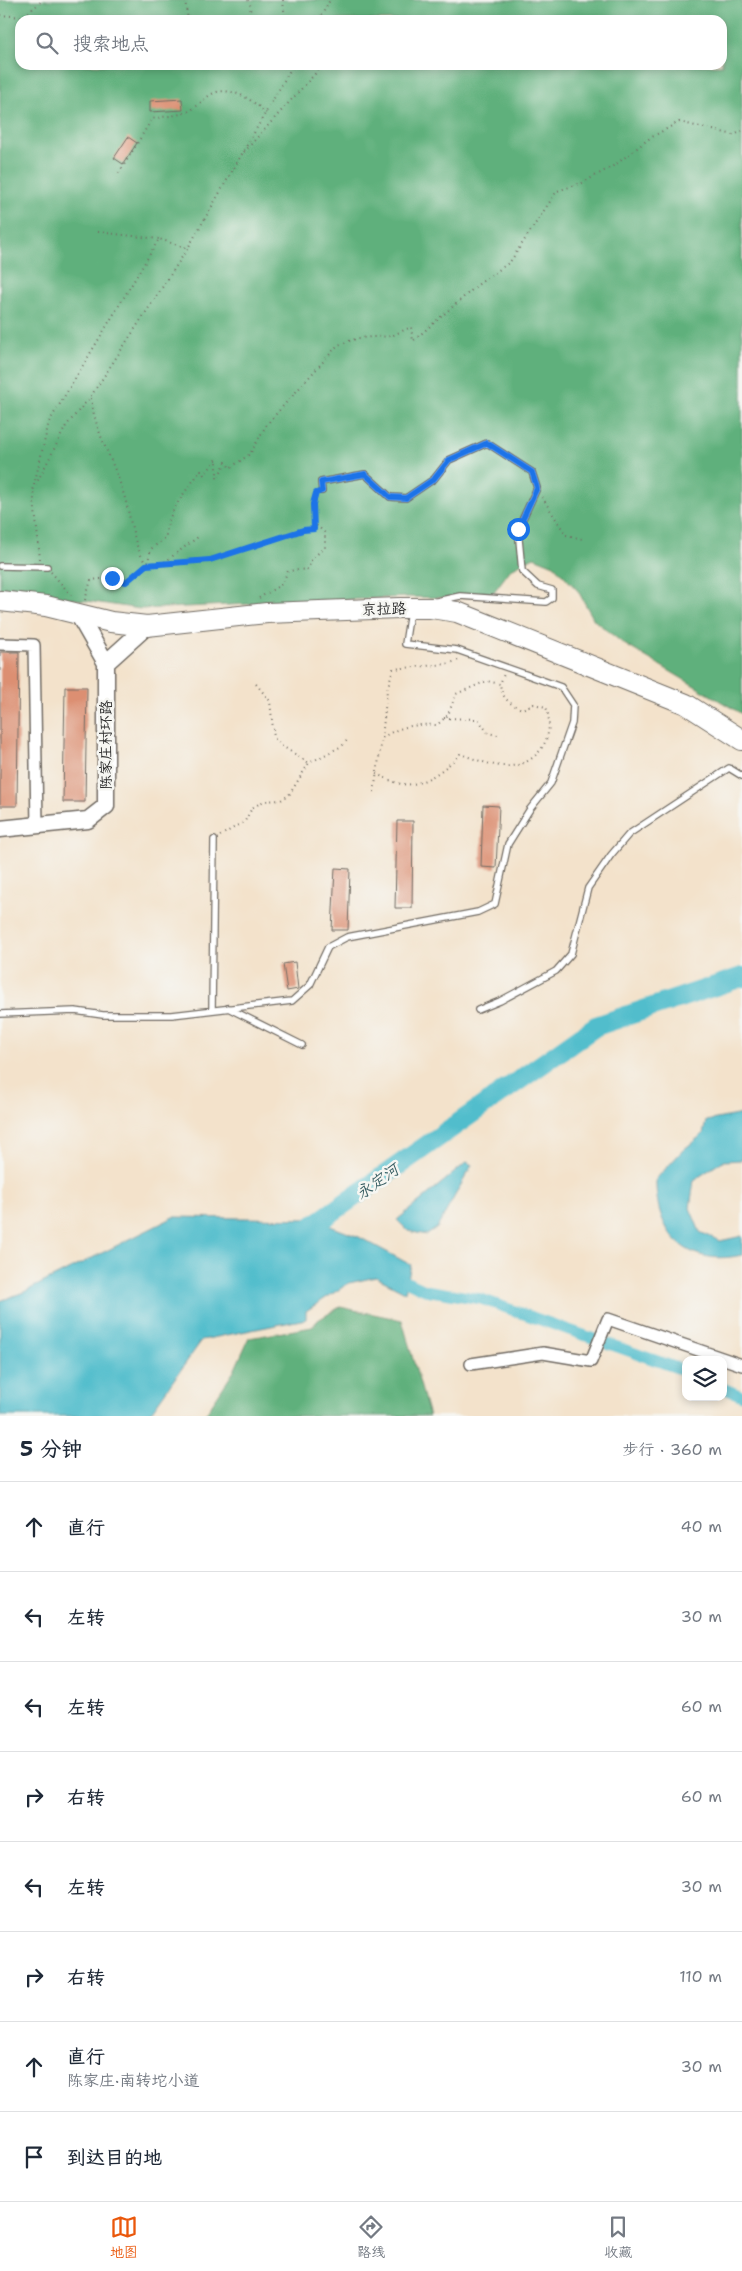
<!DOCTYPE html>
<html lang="zh">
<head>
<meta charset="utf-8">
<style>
	:root { --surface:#fff; --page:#f6f6f7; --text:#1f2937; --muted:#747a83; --line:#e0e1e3; --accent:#ea580c }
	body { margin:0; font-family:"Shantell Sans","LXGW WenKai TC",sans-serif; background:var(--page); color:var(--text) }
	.controls { position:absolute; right:15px; bottom:15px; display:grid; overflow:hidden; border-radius:10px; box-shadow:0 2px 8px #0003 }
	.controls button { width:45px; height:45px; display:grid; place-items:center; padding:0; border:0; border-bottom:1px solid var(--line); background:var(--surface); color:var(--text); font:25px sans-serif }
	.stop { position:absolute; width:15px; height:15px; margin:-11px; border:4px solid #1a73e8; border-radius:50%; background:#fff }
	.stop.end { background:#1a73e8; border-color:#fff; box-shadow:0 1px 5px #0008 }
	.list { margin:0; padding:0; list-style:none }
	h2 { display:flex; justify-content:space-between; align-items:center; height:65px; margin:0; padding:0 20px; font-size:21px }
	h2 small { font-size:16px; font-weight:400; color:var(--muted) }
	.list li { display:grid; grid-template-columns:32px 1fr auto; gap:15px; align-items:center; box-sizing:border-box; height:90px; padding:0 20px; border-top:1px solid var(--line) }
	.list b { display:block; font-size:19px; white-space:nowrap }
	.list p { margin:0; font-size:16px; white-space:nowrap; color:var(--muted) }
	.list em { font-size:16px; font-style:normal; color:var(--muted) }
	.icon { flex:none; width:28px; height:28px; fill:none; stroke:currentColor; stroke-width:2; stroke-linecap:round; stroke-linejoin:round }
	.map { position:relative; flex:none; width:742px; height:1416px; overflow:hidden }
	.search { position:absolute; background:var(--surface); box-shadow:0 2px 8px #0003; left:15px; right:15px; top:15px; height:55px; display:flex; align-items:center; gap:12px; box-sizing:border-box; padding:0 18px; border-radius:15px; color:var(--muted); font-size:19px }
	.sheet { height:785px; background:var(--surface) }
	nav { display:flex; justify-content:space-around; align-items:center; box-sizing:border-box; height:70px; border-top:1px solid var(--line); background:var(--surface); font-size:14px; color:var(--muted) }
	nav a { display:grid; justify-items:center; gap:2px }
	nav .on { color:var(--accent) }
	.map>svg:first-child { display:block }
	.forest { fill:#5eb07b; stroke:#446e53; fill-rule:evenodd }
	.water { fill:#51bdcc; stroke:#3e747c }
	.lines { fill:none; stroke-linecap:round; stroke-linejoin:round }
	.canal { stroke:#51bdcc; stroke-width:11 }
	.river { stroke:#51bdcc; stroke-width:20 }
	.building { fill:#dc8f72 }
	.lane-casing { stroke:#716b63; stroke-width:8 }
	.street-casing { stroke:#716b63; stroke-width:14 }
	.secondary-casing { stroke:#716b63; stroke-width:19 }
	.highway-casing { stroke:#716b63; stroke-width:22 }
	.path { stroke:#716b63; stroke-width:2; stroke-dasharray:1 4; stroke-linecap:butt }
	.lane { stroke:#fff; stroke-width:5.5 }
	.street { stroke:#fff; stroke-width:11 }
	.secondary { stroke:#fff; stroke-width:16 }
	.highway { stroke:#fff; stroke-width:20 }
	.route { stroke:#1a73e8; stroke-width:6 }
	.labels { text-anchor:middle; stroke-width:5; stroke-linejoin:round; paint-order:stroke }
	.street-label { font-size:15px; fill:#2b2b2b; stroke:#f6f6f2 }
	.water-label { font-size:16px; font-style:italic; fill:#385e63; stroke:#f6f6f2 }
</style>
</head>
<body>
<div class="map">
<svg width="742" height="1416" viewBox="0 0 742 1416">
	<rect width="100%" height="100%" fill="#f6f6f2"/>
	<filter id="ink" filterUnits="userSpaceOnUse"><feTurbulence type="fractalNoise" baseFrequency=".02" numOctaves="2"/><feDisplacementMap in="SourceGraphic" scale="10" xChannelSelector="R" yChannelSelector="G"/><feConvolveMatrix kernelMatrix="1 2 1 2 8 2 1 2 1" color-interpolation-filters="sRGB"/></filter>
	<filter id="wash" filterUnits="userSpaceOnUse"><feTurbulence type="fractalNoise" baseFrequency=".0096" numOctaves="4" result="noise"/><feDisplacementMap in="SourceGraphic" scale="20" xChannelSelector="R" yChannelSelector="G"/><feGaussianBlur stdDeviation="1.12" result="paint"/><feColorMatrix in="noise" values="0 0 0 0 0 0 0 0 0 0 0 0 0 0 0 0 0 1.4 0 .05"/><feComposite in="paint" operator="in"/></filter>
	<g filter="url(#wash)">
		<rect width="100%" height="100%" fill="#f3e2cb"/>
		<path class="forest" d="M0,0H742V714L624,644L594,620L578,591L554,565L534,557L511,569L493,593L448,598L409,597L140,609L0,588ZM20,20H722V65H20Z
			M340,1307L402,1320L429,1416H204L234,1371L249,1338L312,1327L318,1320Z"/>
		<path class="water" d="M742,1114V1160L723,1161L694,1180L690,1208L700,1232L720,1241L742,1236V1255C686,1268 655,1233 656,1179L683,1150L703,1134L706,1121Z
			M467,1162L472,1165L437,1228L427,1235L408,1231L397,1220Z
			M174,1217L312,1219L359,1237L411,1265L405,1292L376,1277L349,1283L306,1311V1319L202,1340L148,1416H0V1301L24,1292Z"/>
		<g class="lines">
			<path class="canal" d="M395,1276L425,1290L481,1299L686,1371
				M723,1388L742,1396"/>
			<path class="river" d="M297,1237L596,1026L742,977"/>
		</g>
		<g id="blocks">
			<path class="building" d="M182,99L183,110L150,112V101Z
				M128,137L137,143L123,164L114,158Z
				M0,652H19L17,806H0Z
				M65,687H87L85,802H63Z
				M483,805L499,806L496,868L481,867Z
				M397,821H413L412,908H395Z
				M335,868L350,869L348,930H332Z
				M295,962L298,989L287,991L283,964Z"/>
		</g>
	</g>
	<g filter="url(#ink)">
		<use href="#blocks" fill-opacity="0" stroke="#716b63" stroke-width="1"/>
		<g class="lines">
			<defs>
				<path id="lane" d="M322,491L321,482L365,474L390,497L406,498L434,479L449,460L487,443L532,472L537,488L518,529L522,571L538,586L552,590V598L546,602L460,596L437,601
					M0,566L47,567
					M228,1008L302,1045
					M212,1009L214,840
					M478,1010L500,1001L556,971L571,954L588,888L611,855L629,834L729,768L742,776
					M0,1014L75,1011L103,1015H172L292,1001L310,985L328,947L347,937L478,912L495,904L508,844L530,809L551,783L572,723L573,705L561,687L525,674L457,650L405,644L410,612"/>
				<path id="street" d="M0,644L34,645L37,825
					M471,1364L543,1353L591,1361L608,1319L742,1365"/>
				<path id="secondary" d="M78,614L106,663L147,626
					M0,829L88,820L106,806V663"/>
				<path id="highway" d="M0,601L46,606L111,622L147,626L267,613L399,608H431L457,612L686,704L742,740"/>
			</defs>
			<use href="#lane" class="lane-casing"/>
			<use href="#street" class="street-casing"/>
			<use href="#secondary" class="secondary-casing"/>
			<use href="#highway" class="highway-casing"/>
			<path class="path" d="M185,0L188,20
				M283,0L285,20
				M0,15L23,17L43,0
				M248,20L251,7L248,0
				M319,20L330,0
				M244,152L323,65
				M119,173L152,119C163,116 181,116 191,110C200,105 206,95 217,92C235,88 254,101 266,113
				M98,232L159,239
				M91,398C95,432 113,460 123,492C131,515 132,545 147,565L162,564L198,537
				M34,485L49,422L159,239L187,248
				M542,497L566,535L582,539
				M40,559L33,490L66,426L91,396L188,248L293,65
				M164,564L209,560L303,530L314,529L313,504L315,497
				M51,572L71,595
				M259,598L282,584L288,571L308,569L312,558L325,548V533L314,523
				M85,600L91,580L111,578L126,581L147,565L151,549L166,537C165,514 188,489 201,470L204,475L217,459V479L226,462L230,468L250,454L267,424L338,345L358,338L391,336L411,327L413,341L480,283L510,262L557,191L582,183L615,165L650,138L679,122L734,135L742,131
				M256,684L270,701L274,738L282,746L309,763
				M444,718L478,719L488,733L498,735
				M382,738L387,690L393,669L447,664L459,660
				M376,774C384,777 394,783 402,784C422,788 448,767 460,754C473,758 488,765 502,766C536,769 557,738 546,707L534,704L522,709C509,704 502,698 500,684
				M374,792L382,738C399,726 416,724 437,725L448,715L456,694L487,681L500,684L504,674
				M220,836L245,821L252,808L264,801L281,800L289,795L309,763L342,746L349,738"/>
			<use href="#lane" class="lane"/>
			<use href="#street" class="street"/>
			<use href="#secondary" class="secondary"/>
			<use href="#highway" class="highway"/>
		</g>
	</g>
	<g class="lines" filter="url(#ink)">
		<path class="route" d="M112,578L126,582L146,565L210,560L303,530L314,529L313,504L316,493L322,491L321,482L365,474L390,497L406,498L434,479L449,460L487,443L532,472L537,488L518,529"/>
	</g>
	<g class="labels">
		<g class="street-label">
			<text transform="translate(384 609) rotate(-1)" y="5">京拉路</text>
			<text transform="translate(106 745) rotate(-90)" y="5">陈家庄村环路</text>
		</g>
		<g class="water-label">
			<text transform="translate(377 1181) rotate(-35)" y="6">永定河</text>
		</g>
	</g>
</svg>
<div class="controls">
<button><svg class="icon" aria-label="layers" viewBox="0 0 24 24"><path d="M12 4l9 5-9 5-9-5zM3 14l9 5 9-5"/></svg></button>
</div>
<div class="stop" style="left:518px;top:529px"></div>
<div class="stop end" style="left:112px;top:578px"></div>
<div class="search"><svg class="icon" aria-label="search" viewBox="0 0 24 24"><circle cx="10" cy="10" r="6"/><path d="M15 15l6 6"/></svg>搜索地点</div>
</div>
<section class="sheet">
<h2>5 分钟<small>步行 · 360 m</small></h2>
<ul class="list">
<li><svg class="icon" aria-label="ahead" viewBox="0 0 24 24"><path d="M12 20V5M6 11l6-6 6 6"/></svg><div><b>直行</b></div><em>40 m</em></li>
<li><svg class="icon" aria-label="left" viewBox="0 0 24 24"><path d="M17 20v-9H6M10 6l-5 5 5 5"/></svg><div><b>左转</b></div><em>30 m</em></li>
<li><svg class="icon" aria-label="left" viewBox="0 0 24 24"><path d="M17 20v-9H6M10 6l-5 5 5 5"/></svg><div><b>左转</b></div><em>60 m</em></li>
<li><svg class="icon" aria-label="right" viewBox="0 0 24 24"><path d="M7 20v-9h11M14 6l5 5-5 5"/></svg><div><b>右转</b></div><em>60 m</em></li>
<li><svg class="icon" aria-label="left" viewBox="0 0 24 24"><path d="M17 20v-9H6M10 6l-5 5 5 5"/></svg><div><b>左转</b></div><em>30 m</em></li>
<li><svg class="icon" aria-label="right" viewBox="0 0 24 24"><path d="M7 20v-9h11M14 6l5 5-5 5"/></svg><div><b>右转</b></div><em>110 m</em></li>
<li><svg class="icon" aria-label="ahead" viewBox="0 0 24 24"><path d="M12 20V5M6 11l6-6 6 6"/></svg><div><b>直行</b><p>陈家庄·南转坨小道</p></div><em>30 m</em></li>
<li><svg class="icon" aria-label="arrive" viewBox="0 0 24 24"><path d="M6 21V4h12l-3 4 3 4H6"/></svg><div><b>到达目的地</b></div></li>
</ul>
</section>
<nav>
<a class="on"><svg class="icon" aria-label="map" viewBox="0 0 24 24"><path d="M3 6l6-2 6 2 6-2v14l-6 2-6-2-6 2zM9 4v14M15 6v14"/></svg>地图</a>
<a><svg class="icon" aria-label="directions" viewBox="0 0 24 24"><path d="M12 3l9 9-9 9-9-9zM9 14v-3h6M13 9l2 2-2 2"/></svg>路线</a>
<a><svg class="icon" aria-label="saved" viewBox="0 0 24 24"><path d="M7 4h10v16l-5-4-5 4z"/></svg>收藏</a>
</nav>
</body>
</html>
